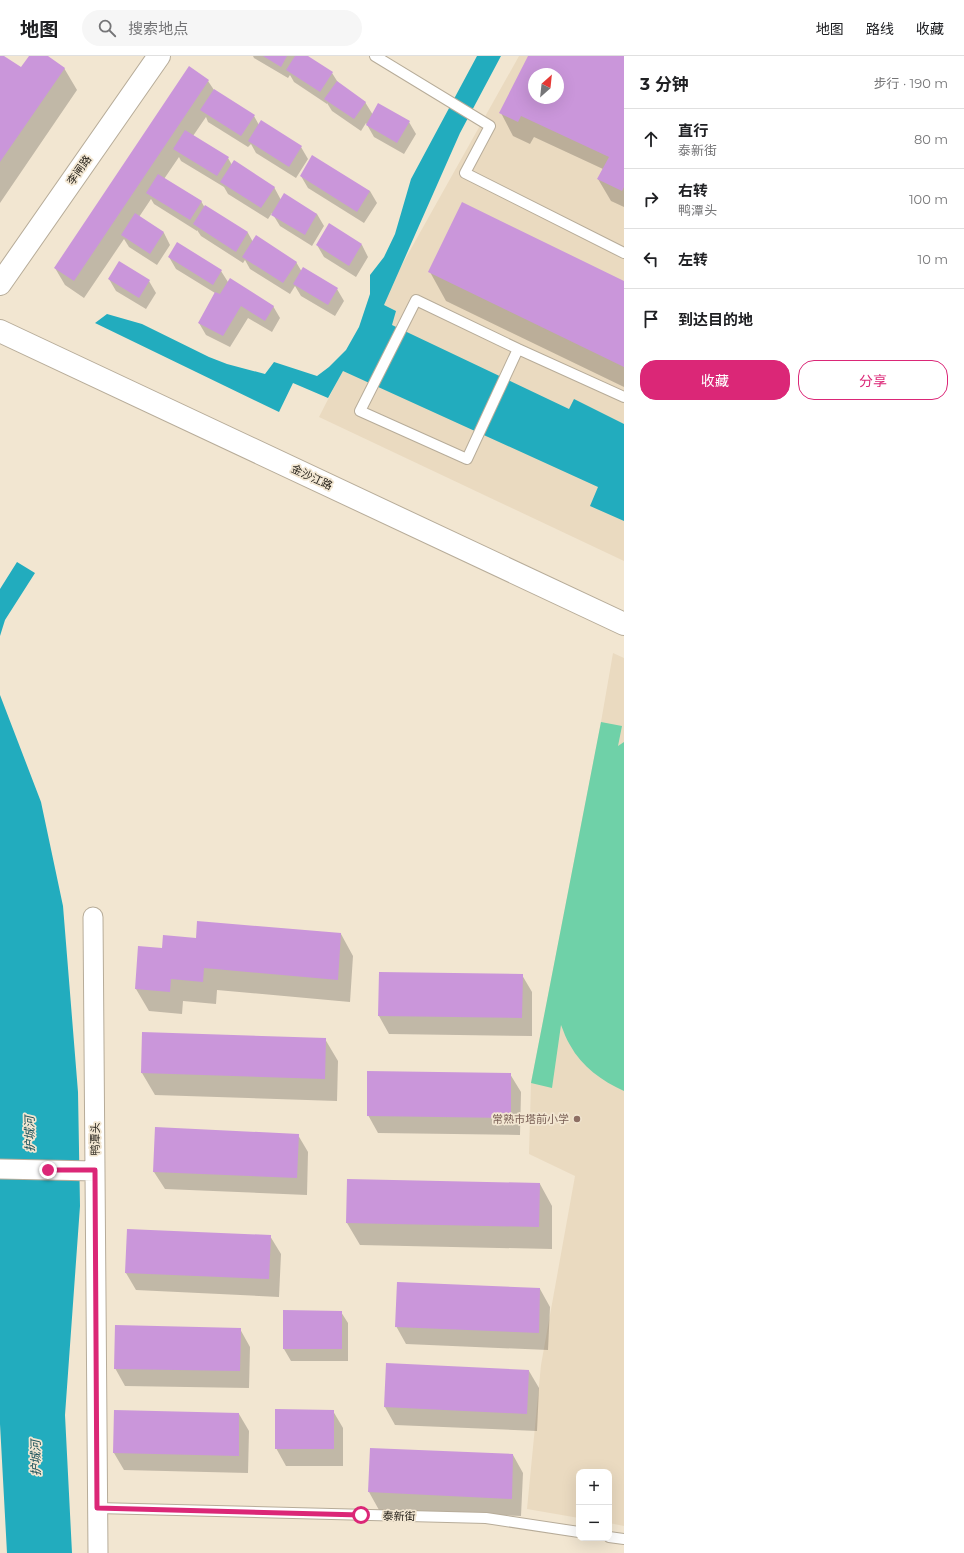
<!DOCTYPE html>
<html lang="zh">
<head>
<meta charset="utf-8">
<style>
	:root { --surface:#fff; --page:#f6f6f6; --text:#202124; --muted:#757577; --line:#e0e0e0; --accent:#db2777 }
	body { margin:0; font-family:Montserrat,"Noto Sans SC",sans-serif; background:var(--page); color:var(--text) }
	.controls { position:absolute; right:12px; bottom:12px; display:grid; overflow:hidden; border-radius:8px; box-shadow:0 4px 16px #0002 }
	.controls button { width:36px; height:36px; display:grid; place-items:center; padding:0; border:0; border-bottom:1px solid var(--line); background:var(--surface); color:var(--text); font:20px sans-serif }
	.compass { position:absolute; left:528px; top:12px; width:36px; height:36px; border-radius:50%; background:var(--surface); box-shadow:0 4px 16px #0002; rotate:27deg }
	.stop { position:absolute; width:12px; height:12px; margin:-9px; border:3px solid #db2777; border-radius:50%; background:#fff }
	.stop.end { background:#db2777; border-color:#fff; box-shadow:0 1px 4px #0008 }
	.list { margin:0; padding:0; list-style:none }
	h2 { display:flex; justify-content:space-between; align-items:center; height:52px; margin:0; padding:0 16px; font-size:17px }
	h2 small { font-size:13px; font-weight:400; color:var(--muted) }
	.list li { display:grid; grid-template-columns:26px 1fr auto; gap:12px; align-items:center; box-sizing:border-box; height:60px; padding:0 16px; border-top:1px solid var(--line) }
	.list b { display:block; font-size:15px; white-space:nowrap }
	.list p { margin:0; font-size:13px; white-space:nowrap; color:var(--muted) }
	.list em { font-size:13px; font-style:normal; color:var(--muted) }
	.actions { display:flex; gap:8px; padding:12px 16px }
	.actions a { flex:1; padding:9px 0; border:1px solid var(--accent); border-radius:16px; text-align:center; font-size:14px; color:var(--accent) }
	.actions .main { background:var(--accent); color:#fff }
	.icon { flex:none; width:22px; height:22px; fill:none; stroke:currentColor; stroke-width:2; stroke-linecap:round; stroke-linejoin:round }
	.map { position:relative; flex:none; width:624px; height:1497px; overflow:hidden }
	header { display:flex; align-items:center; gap:24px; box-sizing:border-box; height:56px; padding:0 20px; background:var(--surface); border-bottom:1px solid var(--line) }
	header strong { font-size:19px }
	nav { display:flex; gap:22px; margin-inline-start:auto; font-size:14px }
	.search { width:280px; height:36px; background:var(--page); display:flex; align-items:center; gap:10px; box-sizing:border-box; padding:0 14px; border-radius:22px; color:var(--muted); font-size:15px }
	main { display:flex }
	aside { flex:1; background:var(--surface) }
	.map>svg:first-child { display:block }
	.built { fill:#eadac0; fill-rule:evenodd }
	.green { fill:#6fd1a8 }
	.water { fill:#22acbe }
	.shadow { fill:#0003; fill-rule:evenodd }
	.building { fill:#ca96da; fill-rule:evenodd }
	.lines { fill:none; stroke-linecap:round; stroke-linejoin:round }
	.service-casing { stroke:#b7ac99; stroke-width:12 }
	.minor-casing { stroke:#b7ac99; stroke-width:21 }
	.tertiary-casing { stroke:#b7ac99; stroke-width:24 }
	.service { stroke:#fff; stroke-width:10 }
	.minor { stroke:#fff; stroke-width:19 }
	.tertiary { stroke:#fff; stroke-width:22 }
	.route { stroke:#db2777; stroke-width:5 }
	.education-dot { fill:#8d6e63; stroke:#f2e6d1; stroke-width:1.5 }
	.labels { text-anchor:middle; stroke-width:3.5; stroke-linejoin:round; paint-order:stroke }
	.street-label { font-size:11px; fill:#28241d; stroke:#f2e6d1 }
	.education-label { font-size:11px; fill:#785e54; stroke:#f2e6d1; text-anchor:end }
	.water-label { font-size:12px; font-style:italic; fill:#20555d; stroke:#f2e6d1 }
</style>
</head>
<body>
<header>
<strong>地图</strong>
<div class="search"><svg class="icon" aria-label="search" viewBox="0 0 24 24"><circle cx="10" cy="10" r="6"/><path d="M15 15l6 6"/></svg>搜索地点</div>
<nav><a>地图</a><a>路线</a><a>收藏</a></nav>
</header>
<main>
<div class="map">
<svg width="624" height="1497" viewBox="0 0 624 1497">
	<rect width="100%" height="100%" fill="#f2e6d1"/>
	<path class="built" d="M519,0H624V505L319,361L343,314ZM534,18H558V42H534Z
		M613,597L624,602V1470L609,1467V1416H579V1462L527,1453L541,1309L575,1120L529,1098L531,1027L601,666Z"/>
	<path class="green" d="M601,666L622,670L618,690L624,686V1035C602,1025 582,1011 570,989C566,983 564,976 561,969L552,1032L531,1027Z"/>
	<path class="water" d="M477,0H501L460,77L384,249L396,255L392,269L411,278L569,353L574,343L624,368V465L590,450L598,431L343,315L328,342L293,327L279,356L95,267L107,258L142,268L209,301L227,308L265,318L274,306L317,320L329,311L346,294L359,271L370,238V219L384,201L395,178L411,123Z
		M17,506L35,517L5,564L0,580V533Z
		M0,639L41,746L63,850L78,1036L80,1150L65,1359L72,1497H7L0,1368Z"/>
	<path class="shadow" d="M0,0L21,13L30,0H46L64,12L77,34L0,147Z
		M253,0H307L332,17L339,28L365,46L373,59L409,66L416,78L404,98L374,81L366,67L361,75L332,55L327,47V48L294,26L290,19L288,22L254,2Z
		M529,0H624V151L611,145L598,123L603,113L534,81L530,88L513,80L501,57ZM534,18H558V42H534Z
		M208,25L214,34L254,60L259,69L301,91L308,103L296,122L256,97L251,88L248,91L208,66L206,61L193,80L228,102L232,109L274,131L281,144L317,158L324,170L312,190L280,170L272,157L268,163L228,138L224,131L181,105L179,101L164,123L201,145L205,152V151L248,177L253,186L296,206L302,216L337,233L344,245L335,260L301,240L295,230L290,238L250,213L245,204L243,207L201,180L197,174V175L154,148L151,143L139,161L164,177L170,189L157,209L129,191L124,183L84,242L65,229L55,212Z
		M301,120L370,135L377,147L364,167L308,132Z
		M317,189H362L368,201L356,221L324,201Z
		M169,201L221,215L228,226L273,250L280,262L272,276L248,262L230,291L206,279L199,267L215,237L176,213Z
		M430,216L624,226V331L446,245Z
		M109,223L149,225L156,237L146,253L116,235Z
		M341,878L353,900L350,946L217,934L216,948L183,945L182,958L149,955L136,933L163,893L197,883Z
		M380,917L522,919L532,936V980L389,978L379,960Z
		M325,983L338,1005L337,1045L155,1039L142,1017Z
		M510,1018L521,1036L520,1079L378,1077L368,1059Z
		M298,1079L308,1096L307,1139L165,1133L154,1116Z
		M348,1124L540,1128L552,1150V1193L360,1189L347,1167Z
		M270,1180L281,1198L279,1241L136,1234L126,1217Z
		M540,1233L550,1251L548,1294L406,1288L396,1270Z
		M341,1256L348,1267V1305H291L284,1293Z
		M240,1273L250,1291L249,1332L125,1330L115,1312Z
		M387,1308L529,1315L539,1332L537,1375L395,1369L385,1351Z
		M333,1355L343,1372V1410H286L276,1392Z
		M239,1358L249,1375L248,1417L124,1414L114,1397Z
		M371,1393L513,1399L523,1417L521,1460L379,1454L369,1436Z"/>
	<path class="building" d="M0,0H4L21,11L29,0H48L65,12L0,106Z
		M263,0H287L281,11Z
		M295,0H308L333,16L320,36L286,14Z
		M528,0H624V131L622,135L597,123L609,101L521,60L518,66L499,57ZM534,18H558V42H534Z
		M189,10L209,24L74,225L54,212Z
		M337,25L366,46L354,63L324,43Z
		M214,33L255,59L241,80L200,54Z
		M378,47L410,65L397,87L366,69Z
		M261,64L302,90L289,111L248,85Z
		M185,74L229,101L217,120L173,93Z
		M312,99L370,135L357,156L300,120Z
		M234,104L275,131L261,152L220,126Z
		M158,118L202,145L190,164L146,137Z
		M284,137L317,158L305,179L271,159Z
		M462,146L624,225V311L428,216Z
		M205,149L248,176L236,196L193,168Z
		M135,157L164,176L150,198L121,179Z
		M329,167L362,188L349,210L316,189Z
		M256,179L297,206L283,227L242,201Z
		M177,186L222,214L213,229L168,201Z
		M119,205L150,224L139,242L108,223Z
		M303,211L338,232L328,249L293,228Z
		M230,222L274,250L265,265L241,250L223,280L198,267L215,236L220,238Z
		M197,865L341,877L338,924L204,912L203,926L171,923L170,936L135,933L138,890L162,892L163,879L196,882Z
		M379,916L523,918L522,962L378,960Z
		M142,976L326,982L325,1023L141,1017Z
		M367,1015L511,1017V1062L367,1060Z
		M155,1071L299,1078L297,1122L153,1116Z
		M347,1123L540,1127L539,1171L346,1167Z
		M127,1173L271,1179L269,1223L125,1217Z
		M397,1226L540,1232L539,1277L395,1271Z
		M283,1254L342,1255V1293H283Z
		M115,1269L241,1272L240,1315L114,1313Z
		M386,1307L529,1314L527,1358L384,1351Z
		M275,1353L334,1354V1393H275Z
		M114,1354L239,1357V1400L113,1397Z
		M370,1392L513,1398L512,1443L368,1436Z"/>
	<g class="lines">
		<defs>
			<path id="service" d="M375,0L490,70L465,117L624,197
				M518,293L467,403L360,355L416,244L518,293L624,341
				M97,1452L486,1462L579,1476
				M609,1481L624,1483"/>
			<path id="minor" d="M93,861L98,1497
				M0,1113L95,1115"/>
			<path id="tertiary" d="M0,228L159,0
				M0,275L624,568"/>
		</defs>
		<use href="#service" class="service-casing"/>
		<use href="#minor" class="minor-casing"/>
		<use href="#tertiary" class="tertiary-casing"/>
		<use href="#service" class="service"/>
		<use href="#minor" class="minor"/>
		<use href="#tertiary" class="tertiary"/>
	</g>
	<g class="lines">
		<path class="route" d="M48,1114H95L97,1452L361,1459"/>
	</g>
	<circle class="education-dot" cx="577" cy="1063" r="4"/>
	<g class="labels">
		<g class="street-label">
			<text transform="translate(79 114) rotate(-55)" y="4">李闸路</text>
			<text transform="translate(312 421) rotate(25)" y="4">金沙江路</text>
			<text transform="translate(95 1083) rotate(-90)" y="4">鸭潭头</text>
			<text transform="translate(399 1460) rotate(1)" y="4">泰新街</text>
		</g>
		<g class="education-label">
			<text x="569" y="1067">常熟市塔前小学</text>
		</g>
		<g class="water-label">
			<text transform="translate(30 1078) rotate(-91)" y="4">护城河</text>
			<text transform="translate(36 1402) rotate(-91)" y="4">护城河</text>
		</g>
	</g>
</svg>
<div class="controls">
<button>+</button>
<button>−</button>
</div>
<svg class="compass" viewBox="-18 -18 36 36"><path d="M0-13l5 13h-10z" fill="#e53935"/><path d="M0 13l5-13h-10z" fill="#757577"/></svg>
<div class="stop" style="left:361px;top:1459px"></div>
<div class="stop end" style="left:48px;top:1114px"></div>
</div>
<aside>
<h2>3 分钟<small>步行 · 190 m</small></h2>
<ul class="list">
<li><svg class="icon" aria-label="ahead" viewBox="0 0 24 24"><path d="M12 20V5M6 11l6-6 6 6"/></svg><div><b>直行</b><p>泰新街</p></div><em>80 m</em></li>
<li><svg class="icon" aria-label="right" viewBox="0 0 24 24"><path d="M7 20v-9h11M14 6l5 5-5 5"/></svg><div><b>右转</b><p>鸭潭头</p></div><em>100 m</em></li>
<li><svg class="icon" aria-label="left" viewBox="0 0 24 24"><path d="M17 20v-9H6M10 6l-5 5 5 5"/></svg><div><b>左转</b></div><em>10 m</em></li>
<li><svg class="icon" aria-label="arrive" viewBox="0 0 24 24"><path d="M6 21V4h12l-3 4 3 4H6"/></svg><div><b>到达目的地</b></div></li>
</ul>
<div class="actions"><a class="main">收藏</a><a>分享</a></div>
</aside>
</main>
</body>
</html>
